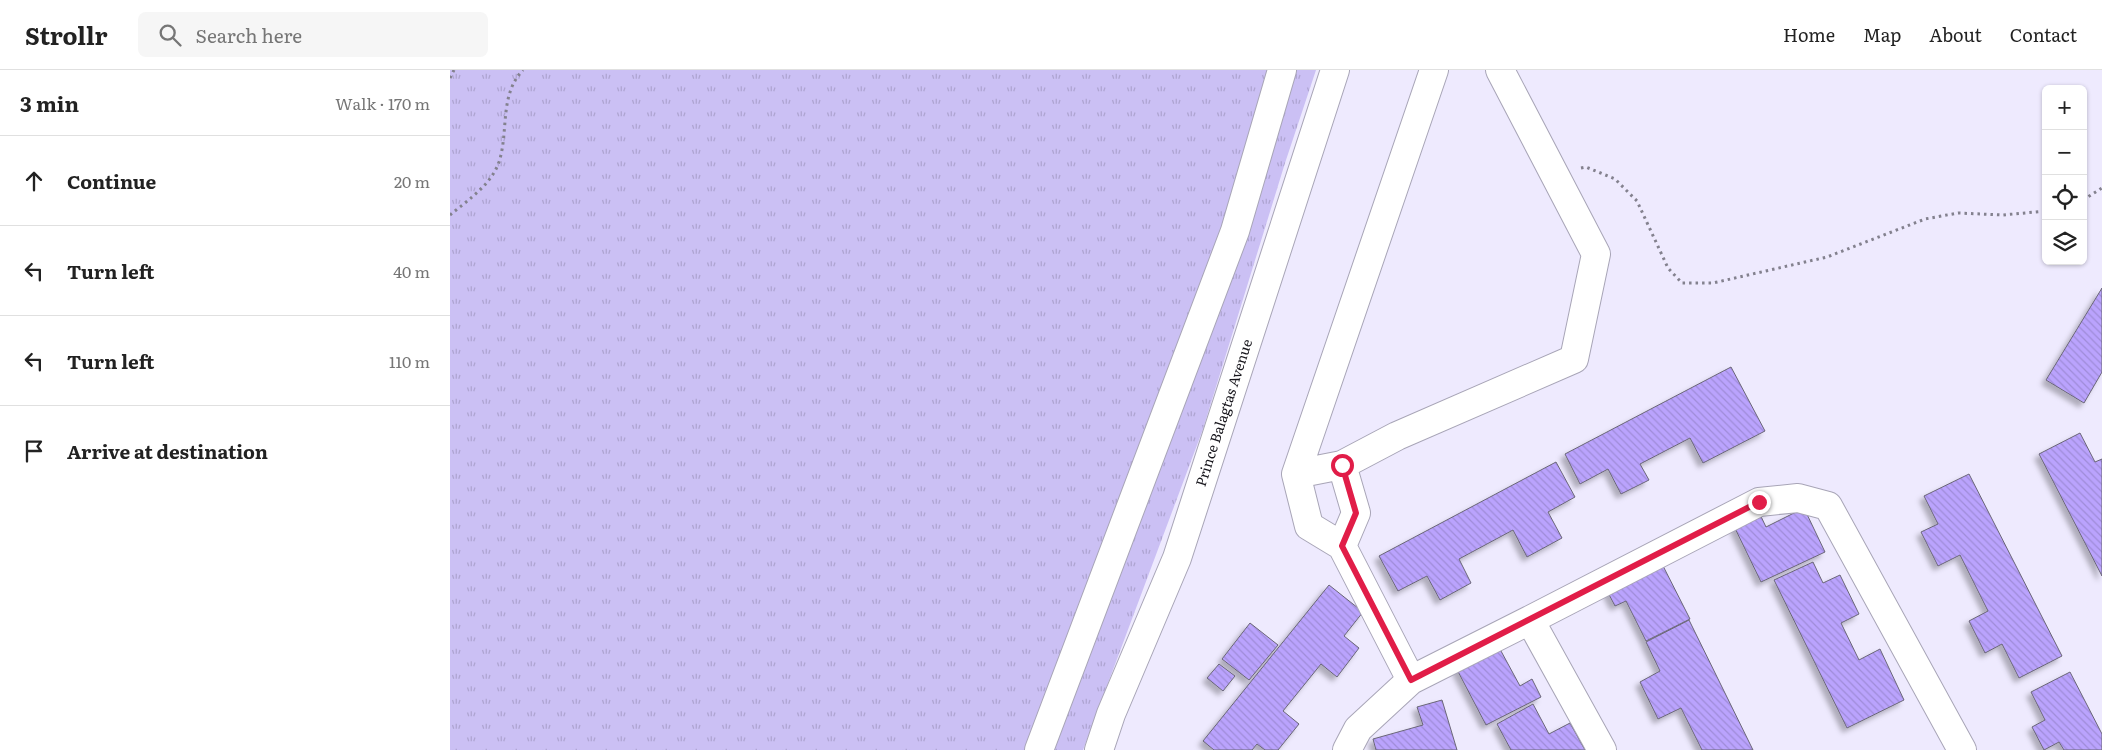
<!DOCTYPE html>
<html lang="en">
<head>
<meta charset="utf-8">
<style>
	:root { --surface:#fff; --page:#f6f6f6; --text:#222; --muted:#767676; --line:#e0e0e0 }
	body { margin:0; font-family:Literata,serif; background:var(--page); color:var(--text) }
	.controls { position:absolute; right:15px; top:15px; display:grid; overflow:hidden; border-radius:8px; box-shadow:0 1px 4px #0004 }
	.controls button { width:45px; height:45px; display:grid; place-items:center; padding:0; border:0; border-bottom:1px solid var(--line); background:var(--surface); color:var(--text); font:25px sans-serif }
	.stop { position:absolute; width:15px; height:15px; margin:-11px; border:4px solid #e11d48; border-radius:50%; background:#fff }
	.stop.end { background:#e11d48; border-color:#fff; box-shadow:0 1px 5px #0008 }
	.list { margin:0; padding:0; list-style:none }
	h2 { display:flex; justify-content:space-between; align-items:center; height:65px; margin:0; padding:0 20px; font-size:21px }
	h2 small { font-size:16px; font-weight:400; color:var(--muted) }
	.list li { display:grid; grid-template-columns:32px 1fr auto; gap:15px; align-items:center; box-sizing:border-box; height:90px; padding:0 20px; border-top:1px solid var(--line) }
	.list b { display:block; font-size:19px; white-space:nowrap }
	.list em { font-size:16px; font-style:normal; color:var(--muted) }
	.icon { flex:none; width:28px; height:28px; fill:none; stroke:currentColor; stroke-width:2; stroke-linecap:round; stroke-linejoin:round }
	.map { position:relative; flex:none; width:1652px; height:680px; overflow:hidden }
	header { display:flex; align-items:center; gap:30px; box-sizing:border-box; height:70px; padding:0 25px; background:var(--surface); border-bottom:1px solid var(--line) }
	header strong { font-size:24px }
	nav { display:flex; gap:28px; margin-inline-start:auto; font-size:18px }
	.search { width:350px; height:45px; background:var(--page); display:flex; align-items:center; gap:12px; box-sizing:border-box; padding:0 18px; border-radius:8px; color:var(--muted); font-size:19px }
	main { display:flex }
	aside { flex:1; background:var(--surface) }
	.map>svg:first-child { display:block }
	.grass { fill:url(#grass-tufts) }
	.building { fill:url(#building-back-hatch); stroke:#6a6677; filter:url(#shadow) }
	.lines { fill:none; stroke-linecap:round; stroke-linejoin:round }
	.minor-casing { stroke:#a8a5b7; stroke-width:30 }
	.major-casing { stroke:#a8a5b7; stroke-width:30 }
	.path { stroke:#83818e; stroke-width:3; stroke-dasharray:2.5 4; stroke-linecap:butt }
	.minor { stroke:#fff; stroke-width:28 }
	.major { stroke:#fff; stroke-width:28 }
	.route { stroke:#e11d48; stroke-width:6 }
	.labels { text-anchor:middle; stroke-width:5; stroke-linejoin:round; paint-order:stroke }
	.street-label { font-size:14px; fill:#17161c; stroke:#eeeafe }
</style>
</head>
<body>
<header>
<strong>Strollr</strong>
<div class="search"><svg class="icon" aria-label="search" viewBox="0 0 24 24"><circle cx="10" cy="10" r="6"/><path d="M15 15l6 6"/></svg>Search here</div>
<nav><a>Home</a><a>Map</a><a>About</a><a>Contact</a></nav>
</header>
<main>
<aside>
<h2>3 min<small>Walk · 170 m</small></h2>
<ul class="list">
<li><svg class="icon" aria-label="ahead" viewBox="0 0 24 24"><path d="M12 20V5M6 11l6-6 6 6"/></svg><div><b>Continue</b></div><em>20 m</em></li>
<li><svg class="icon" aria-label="left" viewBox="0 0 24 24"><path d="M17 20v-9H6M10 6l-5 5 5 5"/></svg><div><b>Turn left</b></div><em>40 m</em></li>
<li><svg class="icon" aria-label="left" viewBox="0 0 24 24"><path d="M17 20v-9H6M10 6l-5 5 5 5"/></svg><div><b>Turn left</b></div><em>110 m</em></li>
<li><svg class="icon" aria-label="arrive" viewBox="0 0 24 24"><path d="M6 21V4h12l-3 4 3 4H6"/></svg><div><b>Arrive at destination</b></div></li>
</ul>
</aside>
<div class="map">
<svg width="1652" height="680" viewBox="0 0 1652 680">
	<defs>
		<pattern id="grass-tufts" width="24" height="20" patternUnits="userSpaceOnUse" patternTransform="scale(1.25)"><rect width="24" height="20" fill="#cbc0f4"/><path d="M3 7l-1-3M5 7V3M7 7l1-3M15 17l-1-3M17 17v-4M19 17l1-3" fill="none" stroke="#aea4d1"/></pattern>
		<pattern id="building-back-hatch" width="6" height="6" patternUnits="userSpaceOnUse" patternTransform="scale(1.25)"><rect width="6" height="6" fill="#baa3fd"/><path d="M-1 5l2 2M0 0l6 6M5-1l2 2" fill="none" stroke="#9f8cd8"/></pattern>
		<filter id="shadow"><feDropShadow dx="-4.5" dy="4.5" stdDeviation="2.5" flood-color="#0004"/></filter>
	</defs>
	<rect width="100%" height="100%" fill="#eeeafe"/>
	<path class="grass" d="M0,0H866L835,93L753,359L633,680H0Z"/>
	<path class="building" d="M1652,218V302L1634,333L1596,310Z
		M1281,297L1315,361L1253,393L1240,368L1190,394L1199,410L1171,424L1158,399L1130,414L1115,384Z
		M1630,363L1645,392L1652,389V506L1589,384Z
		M1106,392L1125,427L1098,442L1112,468L1077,487L1063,460L1009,489L1021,513L990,530L977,506L948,521L929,486Z
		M1519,404L1612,586L1569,608L1552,574L1535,583L1519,551L1538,541L1510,485L1488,496L1471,462L1488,454L1474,426Z
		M1307,438L1316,457L1354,438L1375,482L1311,512L1281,450Z
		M1209,488L1240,549L1196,571L1176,531L1165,536L1154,515Z
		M1363,492L1373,513L1390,505L1409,544L1391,553L1409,590L1430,579L1454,630L1397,658L1324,510Z
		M879,515L913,542L894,566L909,578L887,607L871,594L833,641L849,654L828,680H815L807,674L802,680H764L753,671Z
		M1239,550L1303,680H1252L1231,638L1208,649L1190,612L1210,601L1196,572Z
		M800,553L828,575L799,610L772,589Z
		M1045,570L1070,616L1082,609L1091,627L1036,655L1003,592Z
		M769,594L785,606L773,621L757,608Z
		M1620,602L1652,664V680H1614L1609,672L1594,680L1582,657L1595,650L1581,622Z
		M992,630L1007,680H926L923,669L973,655L967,637Z
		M1083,634L1099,664L1120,653L1135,680H1061L1047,654Z"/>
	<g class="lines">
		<defs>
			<path id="minor" d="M892,395L906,443L892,476L961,610
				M846,404L892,395L947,366L1124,289L1146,184L1050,0
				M892,476L859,456L846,404L984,0
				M589,680L785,161L832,0
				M897,680L908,659L961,610L1080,550
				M1152,680L1080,550L1309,432L1348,428L1378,436L1512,680"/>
			<g id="major">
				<path id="s1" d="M649,680L661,644L727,488L885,0"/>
			</g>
		</defs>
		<use href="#minor" class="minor-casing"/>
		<use href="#major" class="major-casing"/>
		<path class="path" d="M0,8L4,0
			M1131,98L1136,97L1165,109L1187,131L1218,198L1232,213H1263L1377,187L1475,149L1508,143L1553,145L1596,141
			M1633,130L1652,118
			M0,145C18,130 41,115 49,92C59,61 49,25 73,0"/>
		<use href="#minor" class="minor"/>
		<use href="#major" class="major"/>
	</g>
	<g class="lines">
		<path class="route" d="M892,395L906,443L892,476L961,610L1309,432"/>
	</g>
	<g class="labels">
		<g class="street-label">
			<text dy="5" stroke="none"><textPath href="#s1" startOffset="360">Prince Balagtas Avenue</textPath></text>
		</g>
	</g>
</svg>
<div class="controls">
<button>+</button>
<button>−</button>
<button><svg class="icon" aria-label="locate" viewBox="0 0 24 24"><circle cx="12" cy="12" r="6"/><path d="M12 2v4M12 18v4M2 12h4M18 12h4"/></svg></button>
<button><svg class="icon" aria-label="layers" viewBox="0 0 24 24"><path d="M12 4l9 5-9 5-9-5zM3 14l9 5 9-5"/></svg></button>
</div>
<div class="stop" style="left:892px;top:395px"></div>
<div class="stop end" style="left:1309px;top:432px"></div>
</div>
</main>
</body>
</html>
